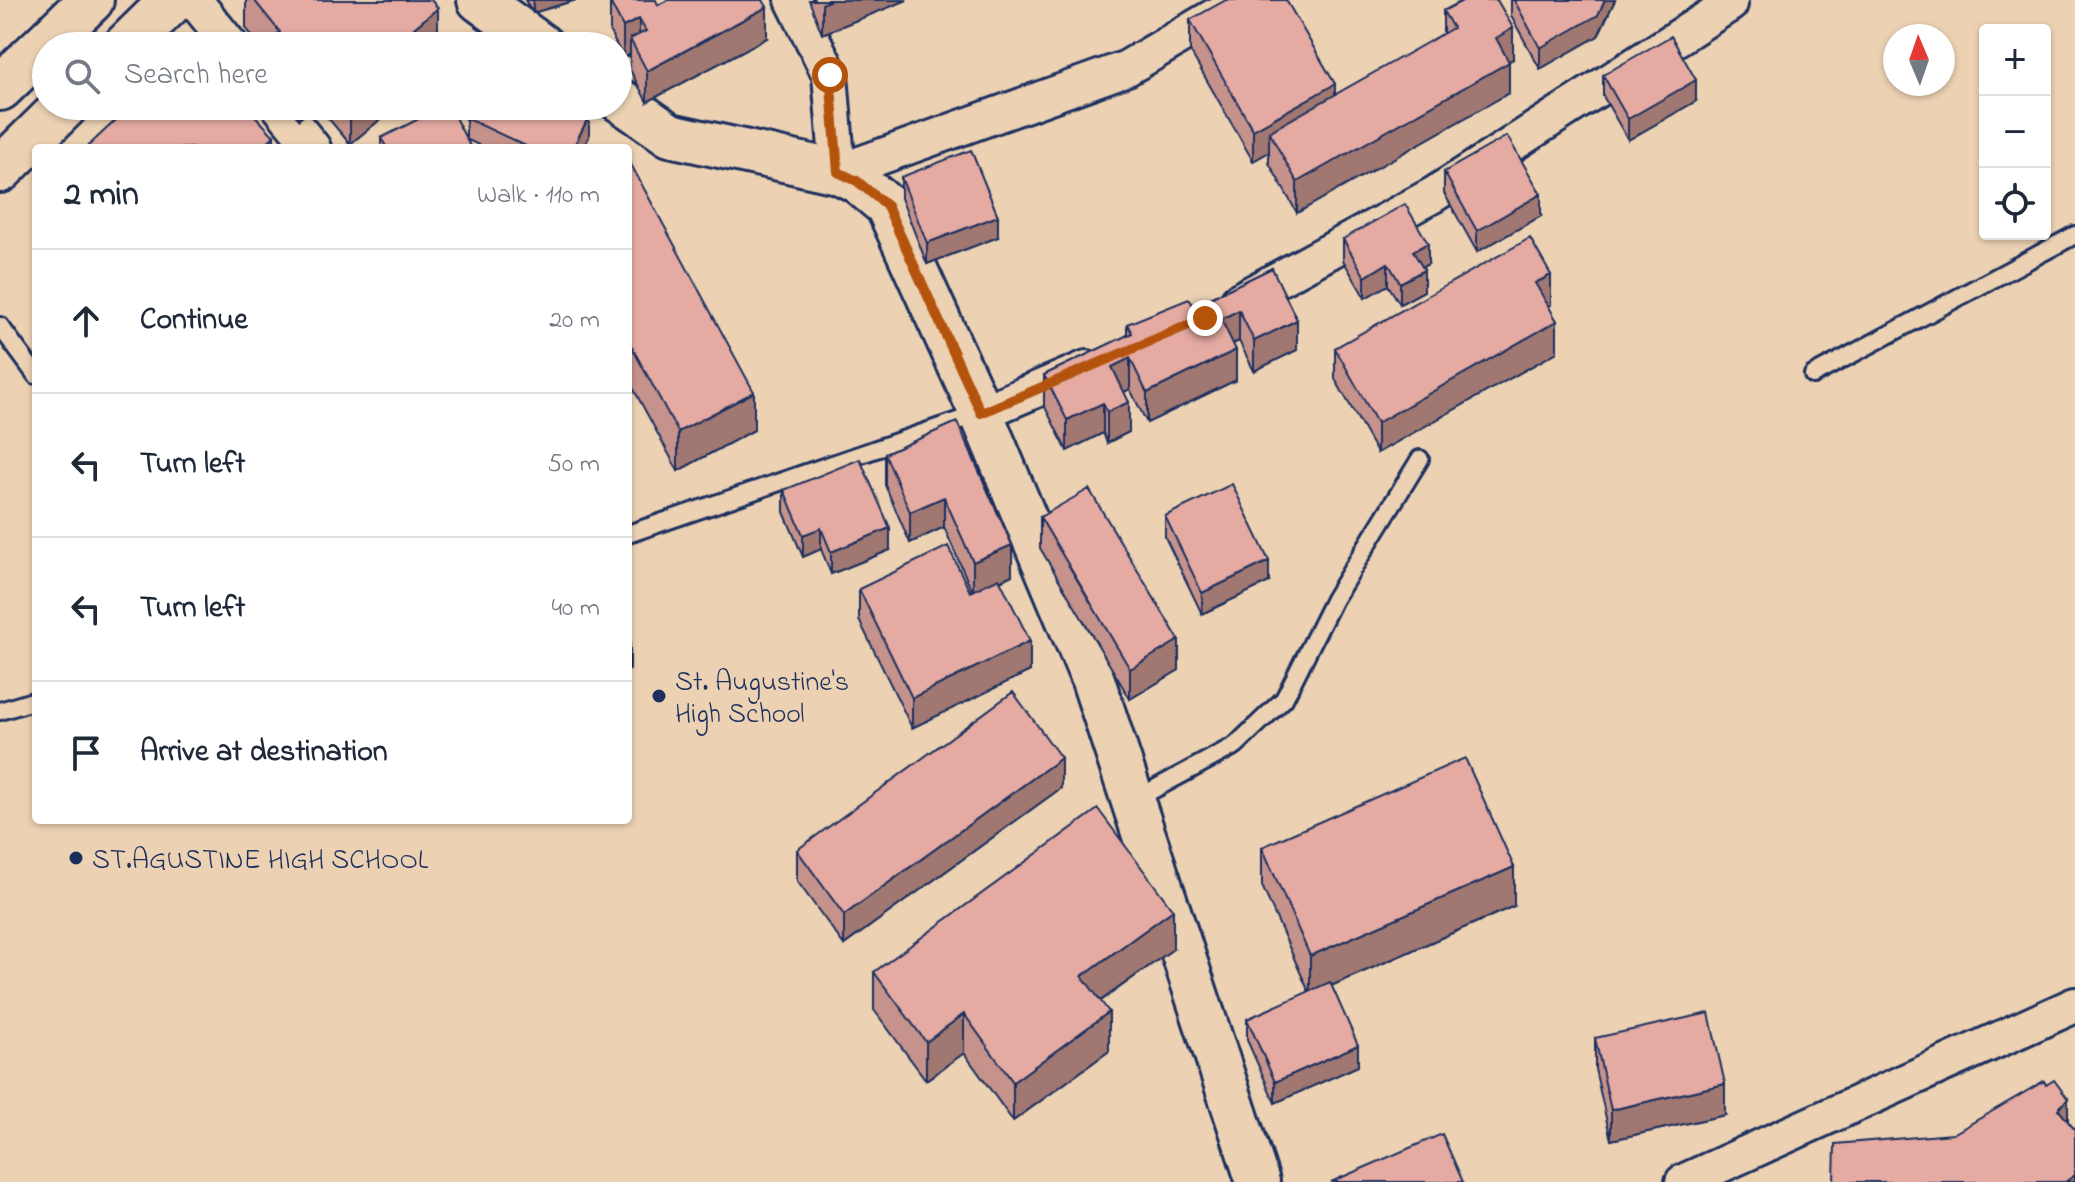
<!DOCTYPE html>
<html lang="en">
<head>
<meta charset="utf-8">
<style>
	:root { --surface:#fff; --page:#f6f6f7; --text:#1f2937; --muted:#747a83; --line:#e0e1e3 }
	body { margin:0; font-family:"Indie Flower",sans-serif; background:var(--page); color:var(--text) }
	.controls { position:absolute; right:24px; top:24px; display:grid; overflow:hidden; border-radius:8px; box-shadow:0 2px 6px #0004 }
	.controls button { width:72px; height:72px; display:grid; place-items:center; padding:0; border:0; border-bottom:2px solid var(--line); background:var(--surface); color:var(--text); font:40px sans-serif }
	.compass { position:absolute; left:1883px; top:24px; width:72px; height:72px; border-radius:50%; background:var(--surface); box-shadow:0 2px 6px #0004; rotate:358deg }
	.stop { position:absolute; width:24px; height:24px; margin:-18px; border:6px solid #b45309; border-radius:50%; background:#fff }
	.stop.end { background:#b45309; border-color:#fff; box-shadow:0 2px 8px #0008 }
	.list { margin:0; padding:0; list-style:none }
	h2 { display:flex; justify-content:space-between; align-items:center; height:104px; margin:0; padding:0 32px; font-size:34px }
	h2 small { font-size:26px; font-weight:400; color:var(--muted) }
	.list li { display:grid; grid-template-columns:52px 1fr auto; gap:24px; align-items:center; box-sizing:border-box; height:144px; padding:0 32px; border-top:2px solid var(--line) }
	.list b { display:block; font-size:30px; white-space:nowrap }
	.list em { font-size:26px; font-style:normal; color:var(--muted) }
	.icon { flex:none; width:44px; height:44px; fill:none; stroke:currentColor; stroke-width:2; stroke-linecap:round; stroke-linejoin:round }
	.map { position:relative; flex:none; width:2075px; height:1182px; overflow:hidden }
	.search { position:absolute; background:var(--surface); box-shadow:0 2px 6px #0004; left:32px; top:32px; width:600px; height:88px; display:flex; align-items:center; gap:20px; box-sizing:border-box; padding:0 28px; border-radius:44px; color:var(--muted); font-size:30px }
	.panel { position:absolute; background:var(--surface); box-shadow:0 2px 6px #0004; left:32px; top:144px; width:600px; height:680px; border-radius:8px }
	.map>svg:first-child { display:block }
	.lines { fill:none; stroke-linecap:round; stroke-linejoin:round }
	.service-casing { stroke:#1b2f5e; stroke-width:22 }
	.minor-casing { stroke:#1b2f5e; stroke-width:40 }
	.tertiary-casing { stroke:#1b2f5e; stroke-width:48 }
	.primary-casing { stroke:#1b2f5e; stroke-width:50 }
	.service { stroke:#ecd2b3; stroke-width:16 }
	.minor { stroke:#ecd2b3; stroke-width:34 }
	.tertiary { stroke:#ecd2b3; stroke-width:42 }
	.primary { stroke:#ecd2b3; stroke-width:44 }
	.wall { fill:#c5938b; stroke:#1b2f5e; stroke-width:2 }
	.shaded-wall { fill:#a07871; stroke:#1b2f5e; stroke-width:2 }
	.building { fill:#e5aba2; stroke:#1b2f5e; stroke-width:2 }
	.route { stroke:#b45309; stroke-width:10 }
	.poi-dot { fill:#1b2f5e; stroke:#ecd2b3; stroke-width:3 }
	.labels { text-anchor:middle; stroke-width:6; stroke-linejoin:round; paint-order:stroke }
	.poi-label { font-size:28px; fill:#1b2f5e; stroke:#ecd2b3; text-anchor:start }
</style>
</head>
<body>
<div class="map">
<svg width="2075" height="1182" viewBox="0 0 2075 1182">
	<rect width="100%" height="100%" fill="#ecd2b3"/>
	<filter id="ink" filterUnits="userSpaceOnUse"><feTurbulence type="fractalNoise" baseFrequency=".0125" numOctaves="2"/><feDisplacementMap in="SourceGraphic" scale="16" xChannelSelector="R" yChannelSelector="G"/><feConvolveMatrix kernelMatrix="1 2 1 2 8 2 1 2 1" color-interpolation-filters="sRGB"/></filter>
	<g filter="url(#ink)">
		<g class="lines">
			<defs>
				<path id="service" d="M0,326L36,375
					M1813,375L2075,235
					M628,534L981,413
					M0,711L36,700
					M1134,800L1236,745L1284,699L1334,599L1420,459"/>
				<path id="minor" d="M194,0L231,46
					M793,0L830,75L838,172L1127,68L1242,0
					M279,106L313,148
					M1238,301L1433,195L1730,4
					M981,413L1087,368
					M1683,1182L2075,1005"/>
				<path id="tertiary" d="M479,0L542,46
					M618,99L670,135L838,172L857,181L887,206L981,413L1093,680L1258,1182"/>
				<path id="primary" d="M126,46L173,0
					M0,88L91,0
					M0,170L65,106"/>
			</defs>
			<use href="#service" class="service-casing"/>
			<use href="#minor" class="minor-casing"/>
			<use href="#tertiary" class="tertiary-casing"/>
			<use href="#primary" class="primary-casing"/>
			<use href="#service" class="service"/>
			<use href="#minor" class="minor"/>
			<use href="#tertiary" class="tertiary"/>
			<use href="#primary" class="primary"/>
		</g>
		<path class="wall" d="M246,0H431L438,46H260L246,28Z
			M525,0H576L533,13Z
			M809,0H907L822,34Z
			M1511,0H1615L1598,36L1540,69L1511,16Z
			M610,2L658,5L767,38L647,102L630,70V54L623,58L610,32Z
			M1443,11L1513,59L1509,61V93L1297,213L1269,163V152L1253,161L1190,51V20L1335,95L1443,34Z
			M1603,75L1696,101L1628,140L1603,96Z
			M288,106H315L299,119Z
			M318,106H397L350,144Z
			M466,118L589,137L583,148H485L466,139L471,148H381V138L466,139Z
			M628,159L754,430L678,471L628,379Z
			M1444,172L1541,216L1477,252L1444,193Z
			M901,177L998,237L927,264L901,198Z
			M1343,239L1428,264L1423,267L1424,291L1400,304L1388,285L1365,298L1343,260Z
			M1272,268L1297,350L1254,371L1239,341L1233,344L1236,380L1147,423L1130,389L1124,392L1129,432L1107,443L1103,433L1067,451L1044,405V375L1127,336V324L1194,306Z
			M1551,305L1548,306L1557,352L1377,453L1335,379V348Z
			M957,422L1012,575L1000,581L1030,671L912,728L859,620V589L972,591L944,527L910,543L885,485V454Z
			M784,490L890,550L831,574L821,549L803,557L784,512Z
			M1165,516L1269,582L1202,614L1165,537Z
			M1040,517L1179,670L1130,699L1040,548Z
			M1061,788L844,945L797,881V850Z
			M1262,847L1514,906L1331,986L1358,1066L1275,1103L1247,1040V1019L1309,992L1262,886Z
			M1173,949L1101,1001L1109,1051L1013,1121L964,1053L926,1080L874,1010V972Z
			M1595,1038L1725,1115L1611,1140L1595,1069Z"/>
		<path class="shaded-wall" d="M533,0H576L533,13Z
			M831,0H907L822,34V4Z
			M1605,0H1615L1598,36L1540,69V48Z
			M767,7V38L647,102V71Z
			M438,8V46H413L414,28Z
			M639,19V49L630,39V54L623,58V27Z
			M1513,28V59L1496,68V38Z
			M1509,62V93L1297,213V182Z
			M1696,80V101L1628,140V119Z
			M1335,84V115L1269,132V152L1253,161V130Z
			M299,106H315L299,119Z
			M350,106H397L350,144Z
			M589,116V137L583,148H573Z
			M274,136V148H261Z
			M1541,194V216L1477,252V231Z
			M998,216V237L927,264V243Z
			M1428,243V264L1413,272V251Z
			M1388,263V285L1365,298V277Z
			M1424,270V291L1400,304V283Z
			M1551,275V305L1535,314V283Z
			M1239,310V341L1221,349V319Z
			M1297,320V350L1254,371V341Z
			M1557,321V352L1377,453V423Z
			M1236,350V380L1147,423V393Z
			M1130,358V389L1112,398V367Z
			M754,392V430L678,471V432Z
			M1129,402V432L1107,443V412Z
			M1103,403V433L1067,451V420Z
			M944,497V527L910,543V512Z
			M821,528V549L803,557V535Z
			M890,528V550L831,574V552Z
			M1012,545V575L973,593V562Z
			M1269,561V582L1202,614V593Z
			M630,639V670L628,671V640Z
			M1179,640V670L1130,699V669Z
			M1030,641V671L912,728V698Z
			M1061,758V788L844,945V915Z
			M1514,867V906L1310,995V956Z
			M1173,910V949L1082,1014V976Z
			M1109,1012V1051L1013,1121V1082Z
			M964,1014V1053L926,1080V1042Z
			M1358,1045V1066L1275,1103V1082Z
			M1725,1084V1115L1611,1140V1110Z
			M2068,1099V1138L2058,1109Z
			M2075,1175V1182H2065Z"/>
		<path class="building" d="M254,0H431L438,8L414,28L422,38L413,46H270L267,42L280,32Z
			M613,0H656L658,5L668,0H763L767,7L647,71L630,39L646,31L639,19L623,27L610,2Z
			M1226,0H1286L1335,84L1253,130L1190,20Z
			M1464,0H1497L1513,28L1496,38L1509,62L1297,182L1269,132L1453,28L1443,11Z
			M1514,0H1605L1598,15L1540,48Z
			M1671,36L1696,80L1628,119L1603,75Z
			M201,41L206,46H195Z
			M131,106H246L274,136L261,148H251L247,144L243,148H86Z
			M444,106H449L471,148H387L381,138Z
			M472,106H568L589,116L573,148H530L466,118Z
			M1507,136L1541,194L1477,231L1444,172Z
			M971,150L998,216L927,243L901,177Z
			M628,159L754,392L678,432L628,340Z
			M1405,204L1428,243L1413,251L1424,270L1400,283L1388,263L1365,277L1343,239Z
			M1530,238L1551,275L1535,283L1557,321L1377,423L1335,348Z
			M1272,268L1297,320L1254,341L1239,310L1221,319L1236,350L1147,393L1130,358L1112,367L1129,402L1107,412L1103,403L1067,420L1044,375L1132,333L1127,324L1189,299L1194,306Z
			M957,422L1012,545L973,562L944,497L910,512L885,454Z
			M860,459L890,528L831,552L821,528L803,535L784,490Z
			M1232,484L1269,561L1202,593L1165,516Z
			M1089,489L1179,640L1130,669L1040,517Z
			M948,546L970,592L999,578L1030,641L912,698L859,589Z
			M1013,692L1061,758L844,915L797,850Z
			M1465,758L1514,867L1310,956L1262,847Z
			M1098,809L1173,910L1082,976L1109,1012L1013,1082L964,1014L926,1042L874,972Z
			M1330,982L1358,1045L1275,1082L1247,1019Z
			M1709,1013L1725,1084L1611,1110L1595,1038Z
			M2054,1080L2068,1099L2058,1109L2075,1130V1175L2065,1182H1834L1835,1144L1953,1134L2044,1081L2046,1085Z
			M1442,1134L1463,1182H1331Z"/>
	</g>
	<g class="lines" filter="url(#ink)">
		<path class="route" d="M830,75L838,172L857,181L887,206L981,413L1205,318"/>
	</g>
	<g class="poi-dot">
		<circle cx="659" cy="696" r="8"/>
		<circle cx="76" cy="858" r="8"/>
	</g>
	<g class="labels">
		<g class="poi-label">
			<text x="675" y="690">St. Augustine's<tspan x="675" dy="32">High School</tspan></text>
			<text x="92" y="868">ST.AGUSTINE HIGH SCHOOL</text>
		</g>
	</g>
</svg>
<div class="controls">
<button>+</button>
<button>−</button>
<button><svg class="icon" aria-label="locate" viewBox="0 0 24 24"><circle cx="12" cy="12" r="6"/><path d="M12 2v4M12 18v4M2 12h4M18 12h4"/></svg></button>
</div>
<svg class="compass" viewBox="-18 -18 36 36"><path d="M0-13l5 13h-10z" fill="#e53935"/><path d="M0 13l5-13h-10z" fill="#747a83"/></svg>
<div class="stop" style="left:830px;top:75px"></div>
<div class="stop end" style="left:1205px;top:318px"></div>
<div class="search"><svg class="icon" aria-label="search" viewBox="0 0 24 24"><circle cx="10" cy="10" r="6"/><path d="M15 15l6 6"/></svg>Search here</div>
<section class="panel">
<h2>2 min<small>Walk · 110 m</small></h2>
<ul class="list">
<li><svg class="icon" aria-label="ahead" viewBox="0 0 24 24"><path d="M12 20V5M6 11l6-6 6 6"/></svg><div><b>Continue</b></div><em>20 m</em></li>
<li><svg class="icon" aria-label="left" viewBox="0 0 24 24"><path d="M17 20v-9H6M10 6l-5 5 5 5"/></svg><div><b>Turn left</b></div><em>50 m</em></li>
<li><svg class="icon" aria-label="left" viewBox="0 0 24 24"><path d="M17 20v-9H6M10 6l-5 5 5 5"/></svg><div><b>Turn left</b></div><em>40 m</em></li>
<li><svg class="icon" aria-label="arrive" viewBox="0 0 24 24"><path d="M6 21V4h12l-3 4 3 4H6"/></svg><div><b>Arrive at destination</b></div></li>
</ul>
</section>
</div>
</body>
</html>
